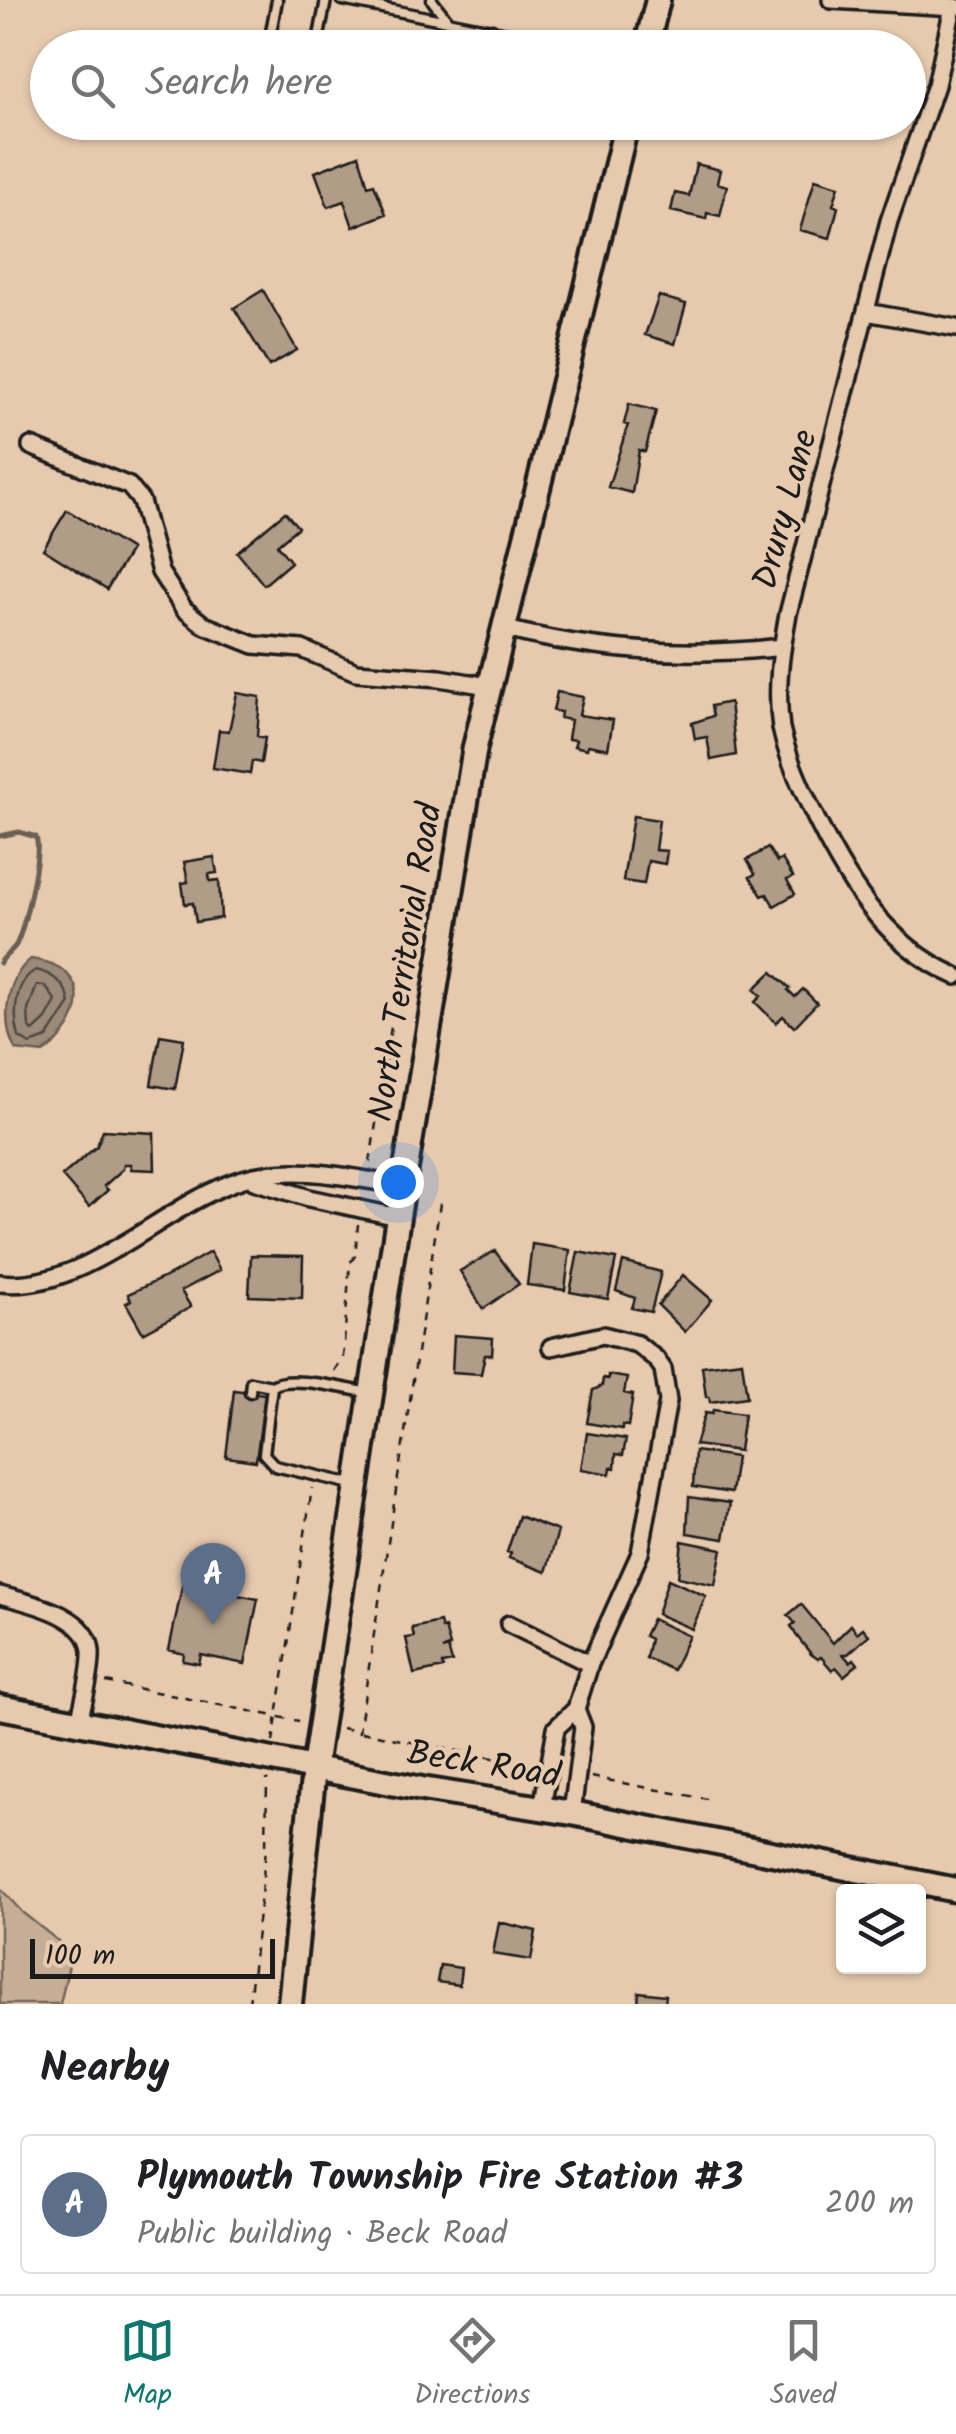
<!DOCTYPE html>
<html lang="en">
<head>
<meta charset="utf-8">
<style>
	:root { --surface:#fff; --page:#f6f6f6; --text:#202124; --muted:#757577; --line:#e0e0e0; --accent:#0f766e }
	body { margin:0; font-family:Kalam,sans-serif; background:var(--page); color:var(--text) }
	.controls { position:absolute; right:30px; bottom:30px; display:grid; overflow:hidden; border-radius:10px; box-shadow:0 2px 8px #0004 }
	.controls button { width:90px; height:90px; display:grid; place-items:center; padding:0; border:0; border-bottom:2px solid var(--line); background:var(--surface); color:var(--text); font:50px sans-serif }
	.scale { position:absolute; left:30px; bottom:25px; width:245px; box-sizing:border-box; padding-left:10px; border:5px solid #1c1c1c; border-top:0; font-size:28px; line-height:35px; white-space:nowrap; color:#1c1c1c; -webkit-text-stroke:8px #e7caae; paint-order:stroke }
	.you { position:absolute; left:398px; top:1182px; width:35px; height:35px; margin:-25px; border:8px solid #fff; border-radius:50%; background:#1a73e8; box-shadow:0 0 0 15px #1a73e833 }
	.badge { display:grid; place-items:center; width:65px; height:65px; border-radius:50%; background:var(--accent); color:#fff; font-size:32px; font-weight:700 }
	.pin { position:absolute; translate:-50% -82px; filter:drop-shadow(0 2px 5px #0008) }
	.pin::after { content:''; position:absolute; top:52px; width:35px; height:30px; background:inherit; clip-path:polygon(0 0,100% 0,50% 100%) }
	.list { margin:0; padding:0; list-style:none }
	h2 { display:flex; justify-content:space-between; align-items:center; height:130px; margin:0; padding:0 40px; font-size:42px }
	h2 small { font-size:32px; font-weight:400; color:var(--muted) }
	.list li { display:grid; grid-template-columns:65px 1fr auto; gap:30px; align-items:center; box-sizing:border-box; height:140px; margin:0 20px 20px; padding:0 20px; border:2px solid var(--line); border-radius:10px }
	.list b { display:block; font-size:38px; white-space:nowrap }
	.list p { margin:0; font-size:32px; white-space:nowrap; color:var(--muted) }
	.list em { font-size:32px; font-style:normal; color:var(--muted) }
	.icon { flex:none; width:55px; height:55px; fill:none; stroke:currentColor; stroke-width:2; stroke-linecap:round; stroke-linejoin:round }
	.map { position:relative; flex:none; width:956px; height:2004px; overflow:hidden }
	.search { position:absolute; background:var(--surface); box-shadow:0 2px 8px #0004; left:30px; right:30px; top:30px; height:110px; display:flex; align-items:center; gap:25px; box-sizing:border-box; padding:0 35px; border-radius:55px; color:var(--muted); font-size:38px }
	.sheet { height:290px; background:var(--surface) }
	nav { display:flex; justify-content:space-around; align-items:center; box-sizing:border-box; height:140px; border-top:2px solid var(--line); background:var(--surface); font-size:28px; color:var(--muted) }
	nav a { display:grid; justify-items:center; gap:5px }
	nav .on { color:var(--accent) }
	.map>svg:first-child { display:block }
	.green { fill:#c6ae96; stroke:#716559; stroke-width:2.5 }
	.water { fill:#9c8a78; stroke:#695e53; stroke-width:2.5 }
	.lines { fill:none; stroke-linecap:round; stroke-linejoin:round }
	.shore { stroke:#4f4841; stroke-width:2.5 }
	.stream { stroke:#695e53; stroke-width:5 }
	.building { fill:#b19c88; stroke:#1c1c1c; stroke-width:2.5 }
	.service-casing { stroke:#1c1c1c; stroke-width:15 }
	.minor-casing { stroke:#1c1c1c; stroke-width:22 }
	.secondary-casing { stroke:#1c1c1c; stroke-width:30 }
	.path { stroke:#1c1c1c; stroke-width:2.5; stroke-dasharray:8 8; stroke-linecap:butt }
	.service { stroke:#e7caae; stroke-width:8 }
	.minor { stroke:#e7caae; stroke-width:15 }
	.secondary { stroke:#e7caae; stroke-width:22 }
	.labels { text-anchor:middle; stroke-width:8; stroke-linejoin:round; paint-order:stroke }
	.street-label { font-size:35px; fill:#1c1c1c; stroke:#e7caae }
</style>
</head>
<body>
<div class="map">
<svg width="956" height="2004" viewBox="0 0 956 2004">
	<rect width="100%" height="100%" fill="#e7caae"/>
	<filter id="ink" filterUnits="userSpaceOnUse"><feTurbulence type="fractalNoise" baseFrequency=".01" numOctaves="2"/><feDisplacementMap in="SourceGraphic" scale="20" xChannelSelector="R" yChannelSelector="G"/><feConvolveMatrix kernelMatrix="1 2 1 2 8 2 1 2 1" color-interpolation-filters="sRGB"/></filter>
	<g filter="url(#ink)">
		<path class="green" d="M0,1888L23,1913L72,1952L60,2004H0Z"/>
		<path class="water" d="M31,959C95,967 87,1023 43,1053L16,1050C0,1025 6,977 31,959Z"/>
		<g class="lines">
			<path class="shore" d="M36,970C53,974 67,985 70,1003L47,1038L30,1044L19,1037C13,1016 14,981 36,970Z
				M37,985L45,986L56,1001L46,1019L33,1031L29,1027L28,1010Z"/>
			<path class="stream" d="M0,836L19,832L36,837C42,852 24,929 16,945C12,951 4,956 0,963"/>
		</g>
		<path class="building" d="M735,41L755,44V48H734Z
			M359,155L368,186L374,184L386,214L353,227L344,201L328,207L315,172Z
			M696,164L720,170L717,183L727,186L720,216L707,213L706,219L671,211L675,193L689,196Z
			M815,179L839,186L833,205L838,207L830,238L800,230Z
			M263,290L297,350L269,366L234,308Z
			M659,296L686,304L675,344L645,335Z
			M629,404L656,411L645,452L639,450L632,493L608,487L628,425L624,424Z
			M67,510L131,550L107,589L43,549Z
			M285,512L298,527L277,545L291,562L264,585L237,552Z
			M557,692L583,697L579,715L613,720L608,749L588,745L587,749L574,746L576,740L568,739L571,720L560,718L561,712L553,711Z
			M237,693L260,697L257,736L265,738L261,763L252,761L250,774L213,768L219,730L229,731Z
			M730,702L736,755L711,760L707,737L695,739L692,723L713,716L711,706Z
			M633,816L659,820L655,850L667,851L665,864L648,861L644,884L623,881Z
			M768,848L777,862L782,859L793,877L787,880L795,894L774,906L767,894L762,896L750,877L755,874L747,860Z
			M214,857L217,873L209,874L210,881L219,880L221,918L196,922L193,903L185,904L182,883L188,882L184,862Z
			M772,972L790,988L788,990L795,997L803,989L817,1003L794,1027L783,1016L776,1023L755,1002L761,996L754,989Z
			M160,1035L184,1039L175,1089L151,1085Z
			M103,1130L154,1133L155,1170L131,1169V1164H124L123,1169L104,1186L108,1190L89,1207L62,1176L97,1146Z
			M532,1244L570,1250L565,1290L527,1285Z
			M495,1251L519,1284L483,1309L460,1271Z
			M210,1252L220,1270L181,1291L191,1307L143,1333L126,1303L131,1300L128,1294L172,1274Z
			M578,1252L616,1259L608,1299L570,1292Z
			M251,1255L303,1256L302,1298L249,1296Z
			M623,1262L661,1272L651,1312L632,1308L635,1298L616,1291Z
			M683,1275L712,1300L685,1332L658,1305Z
			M454,1335L493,1338L492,1355H485L481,1374L452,1372Z
			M742,1361L747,1397L710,1402L709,1397H706L702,1366Z
			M608,1375L627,1378L624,1393L633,1395L628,1426L622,1425V1429L587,1423L593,1390L602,1386L603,1378L608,1379Z
			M234,1390L265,1394L256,1461L226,1457Z
			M713,1410L744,1414L739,1451L695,1445L705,1413L712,1414Z
			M587,1433L626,1439L623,1455L616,1454L615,1468L611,1467L610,1474L581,1469Z
			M695,1451L736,1457L731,1493L693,1487Z
			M689,1497L730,1503L724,1539L687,1533Z
			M519,1516L558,1531L546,1572L509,1558L511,1553L507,1552Z
			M682,1541L722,1549L715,1585L678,1577Z
			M188,1569L199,1572L197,1582L202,1583V1579L215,1581L213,1590L258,1599L245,1664L201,1655L199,1664L183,1661L184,1654L169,1650L183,1582H186Z
			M668,1579L706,1596L692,1629L657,1614Z
			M801,1604L833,1643L851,1625L857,1633L863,1628L869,1635L848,1654H843L850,1662L854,1659L858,1664L844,1676L836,1667L832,1670L821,1657L818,1659L811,1654L796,1635L791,1626L795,1623L788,1615Z
			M652,1619L689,1636L673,1670L646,1658L650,1639L644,1636Z
			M440,1622L442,1629L445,1628L450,1646L442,1650L448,1648L452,1662L442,1664L443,1668L414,1674L406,1638L414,1637L412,1628Z
			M499,1922L536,1931L531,1960L493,1954Z
			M440,1965L461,1968L459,1985L437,1982Z
			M639,1992L666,1995L665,2004H638Z"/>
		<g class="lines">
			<defs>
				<path id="service" d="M277,0L271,32L274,39L319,48
					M342,0L582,48
					M432,0L448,21
					M317,47L326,0
					M489,48L492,29
					M250,1392L251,1382L272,1386
					M352,1484L275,1466L264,1454L272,1386C289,1374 344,1389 366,1392"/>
				<path id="minor" d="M831,0L956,7
					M953,7L936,85L889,221L788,614C781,652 775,690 781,728C787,756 798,781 810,806C843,876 883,944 956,976
					M866,312L956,328
					M31,446L129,486L141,501L160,572L184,609L204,625L254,645L302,649L356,672L440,678L488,686
					M502,628C595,652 686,658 782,647
					M254,1181L309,1198L398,1217
					M0,1283C85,1293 163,1204 243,1179C294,1163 352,1178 403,1186
					M0,1595C28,1603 88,1614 91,1651C92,1673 83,1701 79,1723
					M509,1624L590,1664
					M542,1808L556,1728L576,1709L590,1664L640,1553L668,1401L663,1369L656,1359L637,1344L603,1335L551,1347
					M572,1813L583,1727L576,1709"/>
				<path id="secondary" d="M646,48L658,0
					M0,1707L422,1789L572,1813L956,1890
					M290,2004L314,1768L398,1217L475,747L627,122"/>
			</defs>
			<use href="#service" class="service-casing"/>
			<use href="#minor" class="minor-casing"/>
			<use href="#secondary" class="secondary-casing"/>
			<path class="path" d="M370,1162L391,1027
				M334,1371L343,1357L350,1263L355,1256L358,1224
				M106,1682L299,1721
				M342,1728L359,1732L441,1197
				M361,1732L534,1766
				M273,1742L312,1488
				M591,1777L707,1799
				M249,2004L266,1849L267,1779"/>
			<use href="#service" class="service"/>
			<use href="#minor" class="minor"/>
			<use href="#secondary" class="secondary"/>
		</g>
	</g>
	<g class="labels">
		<g class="street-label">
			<text transform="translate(784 509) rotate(-75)" y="12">Drury Lane</text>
			<text transform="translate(404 962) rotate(-81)" y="12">North Territorial Road</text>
			<text transform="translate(484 1763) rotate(9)" y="12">Beck Road</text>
		</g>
	</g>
</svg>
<div class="controls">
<button><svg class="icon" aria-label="layers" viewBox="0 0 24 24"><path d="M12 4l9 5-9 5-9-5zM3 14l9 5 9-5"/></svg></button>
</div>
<div class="scale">100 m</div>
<div class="you"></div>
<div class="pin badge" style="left:213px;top:1625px;background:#5c6f8a">A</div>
<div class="search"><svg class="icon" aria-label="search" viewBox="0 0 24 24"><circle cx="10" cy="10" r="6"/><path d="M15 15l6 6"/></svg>Search here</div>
</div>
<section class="sheet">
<h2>Nearby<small></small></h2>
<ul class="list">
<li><span class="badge" style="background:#5c6f8a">A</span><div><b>Plymouth Township Fire Station #3</b><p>Public building · Beck Road</p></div><em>200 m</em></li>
</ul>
</section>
<nav>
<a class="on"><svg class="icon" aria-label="map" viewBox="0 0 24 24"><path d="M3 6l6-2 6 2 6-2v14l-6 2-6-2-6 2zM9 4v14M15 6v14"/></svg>Map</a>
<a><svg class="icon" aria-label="directions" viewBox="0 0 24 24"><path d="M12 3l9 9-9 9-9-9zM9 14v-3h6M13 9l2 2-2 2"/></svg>Directions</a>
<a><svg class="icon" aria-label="saved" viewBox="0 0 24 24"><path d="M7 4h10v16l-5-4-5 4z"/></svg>Saved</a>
</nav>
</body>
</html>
